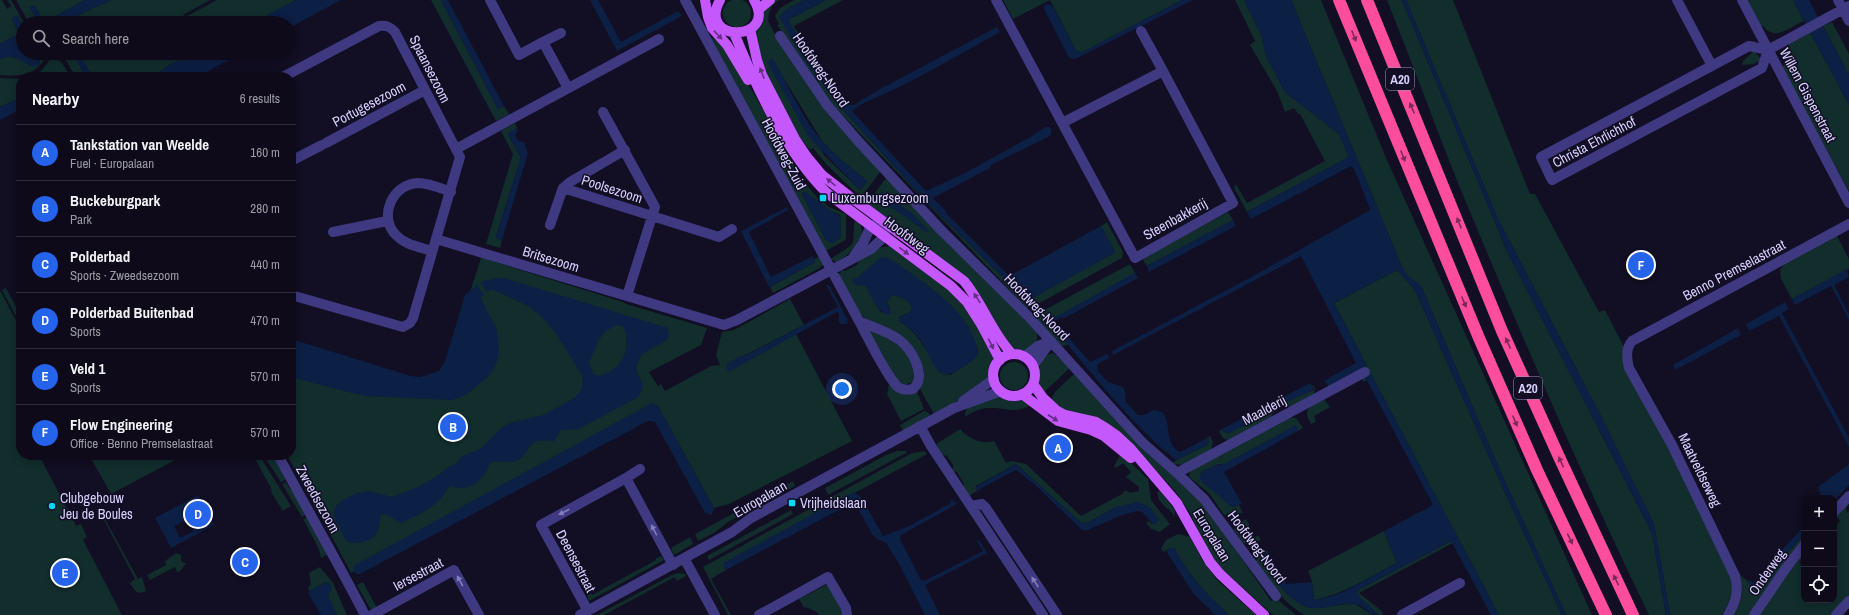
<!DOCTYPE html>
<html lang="en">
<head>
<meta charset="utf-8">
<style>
	:root { --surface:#0e0a1a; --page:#171323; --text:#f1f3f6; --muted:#9b9aa2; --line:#2e2b39; --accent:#2563eb }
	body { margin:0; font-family:"Archivo Narrow",sans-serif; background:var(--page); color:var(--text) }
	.controls { position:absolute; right:12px; bottom:12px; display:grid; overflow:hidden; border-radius:8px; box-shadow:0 2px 10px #0003 }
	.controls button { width:36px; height:36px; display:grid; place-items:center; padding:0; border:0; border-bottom:1px solid var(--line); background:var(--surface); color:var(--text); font:20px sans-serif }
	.you { position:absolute; left:842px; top:389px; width:14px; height:14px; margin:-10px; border:3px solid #fff; border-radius:50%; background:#1a73e8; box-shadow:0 0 0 6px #1a73e833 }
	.badge { display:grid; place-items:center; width:26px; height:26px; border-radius:50%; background:var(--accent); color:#fff; font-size:13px; font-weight:700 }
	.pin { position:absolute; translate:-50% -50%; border:2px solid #fff; box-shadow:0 1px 4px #0006 }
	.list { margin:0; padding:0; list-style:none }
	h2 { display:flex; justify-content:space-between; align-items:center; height:52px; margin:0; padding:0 16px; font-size:17px }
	h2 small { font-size:13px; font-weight:400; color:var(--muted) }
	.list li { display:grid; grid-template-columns:26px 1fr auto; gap:12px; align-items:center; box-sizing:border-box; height:56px; padding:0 16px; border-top:1px solid var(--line) }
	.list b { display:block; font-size:15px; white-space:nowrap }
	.list p { margin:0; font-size:13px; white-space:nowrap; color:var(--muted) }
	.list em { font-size:13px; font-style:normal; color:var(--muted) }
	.icon { flex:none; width:22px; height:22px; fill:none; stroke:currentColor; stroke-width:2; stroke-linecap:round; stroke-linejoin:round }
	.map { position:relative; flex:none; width:1849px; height:615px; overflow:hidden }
	.search { position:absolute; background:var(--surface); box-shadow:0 2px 10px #0003; left:16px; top:16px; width:280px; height:44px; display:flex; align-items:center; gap:10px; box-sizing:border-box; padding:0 14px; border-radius:22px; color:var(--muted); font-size:15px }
	.panel { position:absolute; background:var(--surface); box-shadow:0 2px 10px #0003; left:16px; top:72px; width:280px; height:388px; border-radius:16px }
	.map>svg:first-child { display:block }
	.green { fill:#112d2c; fill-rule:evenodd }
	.water { fill:#0c1f44; fill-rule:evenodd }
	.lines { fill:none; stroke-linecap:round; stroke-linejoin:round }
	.minor { stroke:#3e3981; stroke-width:10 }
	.major { stroke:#c558fd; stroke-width:10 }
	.highway { stroke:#fd4d9c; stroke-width:12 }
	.oneway { fill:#632f85 }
	.oneway2 { fill:#7c2a59 }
	.oneway3 { fill:#837db9 }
	.poi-dot { fill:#03d8f8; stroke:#120e23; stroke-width:1.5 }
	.labels { text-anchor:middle; stroke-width:3; stroke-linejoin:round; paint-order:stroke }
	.shield { fill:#120e23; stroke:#9c96bc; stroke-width:1 }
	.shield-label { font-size:13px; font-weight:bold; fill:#d7d0fe }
	.street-label { font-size:14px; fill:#d7d0fe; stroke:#120e23 }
	.poi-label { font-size:14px; fill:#d7d0fe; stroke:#120e23; text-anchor:start }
</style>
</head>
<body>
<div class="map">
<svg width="1849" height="615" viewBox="0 0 1849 615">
	<rect width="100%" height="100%" fill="#120e23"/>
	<path class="green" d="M723 13a14 14 0 1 1 28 0a14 14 0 1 1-28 0Z
		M0,0H2L7,9L11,6L7,0H11L24,23L23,27L17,16L12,19L19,34L0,44Z
		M16,0H85L47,21L43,20L34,5L30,7L38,23H29Z
		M111,0H210L183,15L185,17L217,0H296L253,23H61Z
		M431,0H441L498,109L504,106L509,114L496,121Z
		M775,0H779L772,6L769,13L768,21L776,36L824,108L881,171L862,196H859L826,164L813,148L810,150L795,132L764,71L755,31L763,12ZM772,59L822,141L839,158L867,181L860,190L824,155Z
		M794,0H804L786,10L779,17L835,101L924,199L1027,301L1115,252L1101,226L1107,222L1123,252L1122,258L1034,306L1027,308L831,103L777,25L779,24L775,16L780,8Z
		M826,0H843L794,26L813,59L811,60L788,20Z
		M1003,0H1182L1081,53L1076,51L1050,0L1013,19Z
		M1235,0H1244L1262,37L1266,56L1285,92L1339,134L1349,157L1247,212L1234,188L1236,184L1247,203L1325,161L1300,114H1298L1294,108L1285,112L1277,91L1250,45L1255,41Z
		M1291,0H1321L1387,160L1592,615H1566L1498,466L1421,286L1407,276L1402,267Z
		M1387,0H1402L1507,251L1652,533L1666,615H1649C1581,475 1520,332 1460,188C1435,126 1412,62 1387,0Z
		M1406,0H1453L1530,194H1535L1599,312L1605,310L1624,347L1663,437L1730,576C1735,591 1730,601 1722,615H1670L1654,524L1601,416L1497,217Z
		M1746,0H1793L1804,21C1790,27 1775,42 1763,26L1761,27Z
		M1832,22L1849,54V75L1823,26Z
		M1810,32L1849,105V191L1782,67L1784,65C1782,57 1783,51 1789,46L1788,43Z
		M711,37C733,46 782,147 799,173L797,175L818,198L829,207L846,214V239L844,241L824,252ZM803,192L831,211L840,215L841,237L832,243L826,240L802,194Z
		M1754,51L1762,60L1753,64L1742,65L1743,61Z
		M37,53H49C36,75 24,77 0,75V59C13,54 19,58 30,66L40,60Z
		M58,53H72L78,62L85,77H76L65,59Z
		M78,53H192L166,67L153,77H93Z
		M53,56L61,62L71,77H27L41,71Z
		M0,78L21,79V98L0,107Z
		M515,123L517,128L508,134L521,158L496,237L502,240L500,248L486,244L513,154L501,131Z
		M886,178H889L1037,332V341L1026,351L1012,349L978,293L866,205Z
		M1228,212L1233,220L1147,266L1142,258Z
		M856,219C873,235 850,255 836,262L830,259L849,247L853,243L854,223Z
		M1837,236L1849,259V269L1792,299L1781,279L1780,270L1784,264Z
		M890,246L896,248L962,299L994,355L987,380L962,398L934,414L920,389L924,379V370L913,350L861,315L839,278L841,270L845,271L857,265C861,253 878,247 890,246ZM857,278L953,307L968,327L977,347L978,355L950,375L939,372C928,353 919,333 899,321V317L911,312L912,308C909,299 900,296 891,295L887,302L890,309L882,313L878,309L866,286L853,279Z
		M482,255L487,257L489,260L623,302L626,304L707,328L701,345L649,372L658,386L661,384L665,391L711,366L720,365L716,355L722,332L734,330L790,299L804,325L726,365L795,332L852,441L729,504L714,508L658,406L655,405L351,573L319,513V510L316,509L287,455H291V341L416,382L443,375Z
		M819,257L823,264L820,268L773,293L770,287L815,262L814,259Z
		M1130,264L1135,273L1050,321V324L1068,345L1062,346L1036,320L1035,317L1037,314Z
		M1397,270L1415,290L1502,486L1562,615H1499L1371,374L1366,377L1367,380L1364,382L1359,372L1330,388L1324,381L1325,380L1327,384L1329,385L1367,366L1334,303Z
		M6,288L21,316V326L2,290Z
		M0,290L21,330V455H39L76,526L81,524L87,537L83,540L122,615H0Z
		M869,330L889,338L904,350L914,369L913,382L904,385L897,380Z
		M1052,353L1055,354L1070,368L1043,393C1042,391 1039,387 1039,384C1037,373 1040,356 1052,353Z
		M1000 376a14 14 0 1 1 28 0a14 14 0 1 1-28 0Z
		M1075,373L1142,449L1199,497L1271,601L1277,599L1296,615H1273L1223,570L1207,550L1190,513L1176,492L1139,452L1050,401L1055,392Z
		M889,384C897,392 905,398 917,391L924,409L901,421L887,394Z
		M1313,385L1315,388L1314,395L1290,408L1282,405L1279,399L1283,397L1285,401L1314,390L1312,386Z
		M998,397C1010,399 1022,398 1032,404C1017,415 1005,407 989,408C980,408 972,412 965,417C964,402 987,400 998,397Z
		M1324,399L1330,407L1314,416L1316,422L1311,424C1301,408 1311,406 1324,399Z
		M1270,404L1274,410L1271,418L1230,440C1223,440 1222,437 1219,431L1222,429L1224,432L1229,433L1265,415L1269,409L1267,405Z
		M924,411L928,412L930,416L903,431L900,425Z
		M1289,418H1296L1303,428L1298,431L1296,426L1225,464H1219L1201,472L1219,494L1232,507L1239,505L1243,513L1224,515L1209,493L1189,477L1190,470Z
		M960,429C968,438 981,445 994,441L1006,463L1012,461L1026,464L1081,516L1122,494L1126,490L1130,493L1139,491V487L1126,477L1131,472L1123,463L1116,468L1114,466L1121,454L1148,479L1151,500L1170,524L1160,532L1151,529L1146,523L1149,521L1152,524L1151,508L1116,507L1087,523L1080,522L1016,464L976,486L977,491L969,496L963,487L964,484L957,472L953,471V465L947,456L943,455L936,444Z
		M1210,436L1213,442L1211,450L1183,465L1172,464L1176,460L1207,445L1209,441L1207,438Z
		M897,451H907L906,453L828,495L825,488L886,455Z
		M925,451L927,454L736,557L734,556V558L724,563V569L726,570L711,579L731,615H728L703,567L912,453Z
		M89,455H175L177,459L111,494Z
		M253,455H259L291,506L283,511L271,492L272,490Z
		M263,455H275L285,473V480L281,482Z
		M793,481L795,486L728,522L714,533L698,541L695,534Z
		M286,482L290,489L294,490L307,514L302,517L282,484Z
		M1160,491L1174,509L1175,517L1168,508L1167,509L1159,500L1157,492Z
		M1849,499V504L1846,508L1847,513L1849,511V596L1831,615H1757L1804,549V555L1799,563L1802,564L1804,561V600H1834V528L1840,521L1838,518L1834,522V518L1842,510Z
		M791,510L793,514L709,560L707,556Z
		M308,517L328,554L321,558L318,547L303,519Z
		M105,519L138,579L142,577L146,591L140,593L135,591L130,583L135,579L104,520Z
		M1246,519L1250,526L1244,530L1250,540L1258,535L1261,540L1251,545L1243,543L1234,530L1236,525Z
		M1384,531L1397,563C1370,577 1344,594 1314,600L1312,582L1308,571Z
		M1178,534L1190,537L1203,561L1217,580L1256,615H1229C1205,593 1190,577 1174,548H1171L1163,552L1161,548L1166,540Z
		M1804,534V541L1749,615H1734C1743,598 1744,591 1738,573L1757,589L1765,584L1775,567Z
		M690,537L693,544L674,555L671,548Z
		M1451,541L1453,543L1359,593L1383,612L1382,615H1379L1359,597L1357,594L1358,590Z
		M1267,550L1268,552L1262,555L1281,587L1287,594L1306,607L1320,608L1347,604H1355L1373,615H1304C1282,602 1270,583 1255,562L1260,553Z
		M176,553L181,555V561L186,564L178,573L175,567L150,580L147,575L166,565L165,561Z
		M661,556L664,560L589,601L587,596L591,593L592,595L656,560L655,559Z
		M320,567L333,583L347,615H337L329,600L326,582L309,591L308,588L311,584L309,573Z
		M678,573L685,574L686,576L677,581L674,577L671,579L604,615H597L672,575Z
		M363,582L377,608L371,610L357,585Z
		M828,584L841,607L842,615H819L817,612L805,607L804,608L799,599Z"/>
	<path class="water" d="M85,0H111L61,23H38L30,7L34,5L43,20L47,21Z
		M296,0H341L289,28V23H253Z
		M441,0H448L504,106L498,109Z
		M590,0H598L621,42L678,11L682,16L617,51Z
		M804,0H826L788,20L818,68L821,69L828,79V83L848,105H854L880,89L997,27L1000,32C965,51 931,72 895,89C881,96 864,101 852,111L926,191L961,175L1032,136L1045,127H1049L1052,130L1050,136L991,165L990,168L933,198L946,211V213L1009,276L1101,226L1115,252L1113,254L1027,301L924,199L835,101L805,61L779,17L786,10Z
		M1182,0H1193L1075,59L1069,58L1044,9V6L1049,4L1053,7L1076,51L1081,53Z
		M1244,0H1291L1402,267L1408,276L1421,286L1498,466L1566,615H1562L1502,486L1415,290L1397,270L1334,303L1367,366L1329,385L1327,384L1325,380L1356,363L1301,256L1113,355L1112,351L1253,276L1370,210V209L1354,169L1351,166L1251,219L1247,212L1349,157L1339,134L1285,92L1266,56L1262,37Z
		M1402,0H1406L1497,217L1601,416L1654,524L1670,615H1666L1652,533L1507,251Z
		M1793,0H1809L1849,75V105Z
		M15,15L17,16L23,27V53H37L40,60V65C25,71 21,51 0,59V44L19,34L12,19Z
		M72,53H78L93,77H85L78,62Z
		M192,53H242L197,77H153L166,67Z
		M770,59H772L775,62C789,87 803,120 823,142C836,157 852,168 867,181L860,190L808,136L768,63Z
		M21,98V109L0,120V107Z
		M517,128L518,130L515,135L518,141L524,142L528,153L502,240L496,238L521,158L508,134Z
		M804,191L831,211L840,216L841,237L832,243L826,240L802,194Z
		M882,192L913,214L929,231L928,233L878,198Z
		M787,207L788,210L749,232L771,277L813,256L815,262L769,287L741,231Z
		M1233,220L1236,226L1149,272L1147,266Z
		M884,257L892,260C923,282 975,313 978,355C972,362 950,379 941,373C933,368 928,352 923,344C917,334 909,327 899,321V318L911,312L912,308C909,299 900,296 891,295L887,302L891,313L888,315L878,309L866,286L855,285L852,279L857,278L880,258Z
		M1847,269L1849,277L1835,284V287L1849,314V320L1831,286L1795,305L1792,299Z
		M1135,273L1138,278L1063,319L1062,317L1054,321L1090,362L1107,354L1109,358L1098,364L1097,370L1108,382L1123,387L1125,391L1126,402L1138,415H1144L1154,410L1162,412C1173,424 1163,444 1180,452L1207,438L1209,441L1207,445L1176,460C1129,423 1089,369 1050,324L1052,319Z
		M497,278H504L668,328L669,336L667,340L642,354L636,366C638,382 651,385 635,399L578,429L561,430L554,441C548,441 543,440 538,441C528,443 527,456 518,460C509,465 499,459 490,463C484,480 470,493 451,486C447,488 445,494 441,498C431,509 415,517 401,523L387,515L381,514C379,520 380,527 377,533C374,541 353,546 346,541L333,515L336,506L341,501L355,494L369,491L392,497L420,486L440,474L446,468L457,463L462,456L480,449L501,428L512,422L544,415L574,398L580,392L582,387V375L555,332L541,316L528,306L494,290H491L487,292L480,282ZM617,325L624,327C626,335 628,345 625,353C622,364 606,379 594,375L589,362C598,347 597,332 617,325Z
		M477,285L484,295L481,296V299L497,329L499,350L497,362L490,375L466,395L452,400L367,396L348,392L291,377V339L411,376L420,377L439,371L445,361L465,295Z
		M826,285H829L848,320L847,324H841L839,322V313L837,312L730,371L727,370V364L740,356L743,357L838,307Z
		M1785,302L1789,309L1782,313L1849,438V447L1779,316L1749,331L1746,324Z
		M1738,328L1741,335L1675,370L1673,365Z
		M1371,374L1499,615H1491L1451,541L1358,590L1357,594L1359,597L1379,615C1368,615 1364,605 1354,604C1343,603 1331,607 1320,608C1291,611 1275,578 1262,557V555L1268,552L1286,584L1312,582L1314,600L1329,597L1345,591L1397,563L1384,531L1433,505L1365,377Z
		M1310,383L1314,390L1289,401L1285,400L1283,397Z
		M652,403L658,406L714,508L712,515L705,513L655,422L648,421L358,575L355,573L353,566Z
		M1267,405L1269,409L1265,415L1229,433L1224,432L1222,429Z
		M1296,425L1298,431L1224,472L1242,504L1232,507L1200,480C1198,469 1215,465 1225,464Z
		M1016,464L1080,522L1087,523L1116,507L1138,502L1151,508L1159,520L1154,525L1142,512L1137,511L1122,515L1090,529L1083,531L1033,483L1016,470L980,489L979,492L976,487Z
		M1849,464V485L1834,501V498H1822L1818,487Z
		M854,492L862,498L883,536L909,526L951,503L950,500L952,499L954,502H956L957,504L901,535L900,539L921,580L924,581L983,551L977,541L979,540L987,553L925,585L940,615H925L899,564L886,543L877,539L873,536L855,503H852L726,570L724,569V563L734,558L733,556H736Z
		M198,495L214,525L171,548L155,518ZM188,519L194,531L180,538L174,526Z
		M1804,526V534L1775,567L1760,590L1748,583L1749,580L1758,584L1773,560Z
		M1171,548H1174C1190,577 1205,593 1229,615H1215L1193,593L1166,551Z
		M327,582L331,585L332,589L328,596L337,615H321L308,593L309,591Z"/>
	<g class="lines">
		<path class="minor" d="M490,0L519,55L543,42L568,88
			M685,0L859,321
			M996,0L1135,258L1233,203L1163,71L1062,123
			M1677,0L1712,66
			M1742,0L1849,203
			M1838,0L1849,21
			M1141,31L1163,71
			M780,36L827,105L859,142L941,230L1028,316L1142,442L1177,473L1204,499L1276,596
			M543,42L561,33
			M1768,50L1762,68L1552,180L1541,157L1749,46L1768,50L1849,6
			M283,77L379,26C387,25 390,27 395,32L460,157L436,239
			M603,112L655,207L627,296
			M326,143L425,90
			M456,149L659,39
			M291,161L322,145
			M563,188L719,237L732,229
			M550,225L563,188L570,182L625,150
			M333,232L387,221
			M432,251C420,247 405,245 396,235C378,217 392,184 418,183C429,183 440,188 451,192
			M291,295L403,327L410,323L413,318L436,239L724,325L737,320L871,249L885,236L884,222L871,226L863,243L852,259
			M859,321C872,327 887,331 898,339C911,348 928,376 913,389C908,390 902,390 898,387C888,379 866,334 859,321Z
			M1024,357L1038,346L1051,341
			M1033,366L1051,341
			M963,401L994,379
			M920,426L931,446L1043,615
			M278,455C307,509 337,561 365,615
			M1177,473L1365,372
			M626,478L640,469
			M971,506L982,504L986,508L1057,615
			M1834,512L1849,496
			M684,558L715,615
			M588,611L541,525L626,478L673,565
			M372,615L454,570L479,615
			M580,615L732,532L751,518L934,419L954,408L1001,391
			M759,615L828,577L846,608L847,615
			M1402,615L1460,583
			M1728,615C1736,602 1739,591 1735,576L1672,445L1629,368C1627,359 1625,349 1632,341L1849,224
			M1754,615L1786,568L1804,545
			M1836,615L1849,601"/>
		<path class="major" d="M705,0L708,17L712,28L727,45L748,80
			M720,0C696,44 779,42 754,0
			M758,10L770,0
			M750,29L757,60L762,75L795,139L807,157L822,175L849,196L964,281C983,304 992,333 1012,354
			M734,33C755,84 787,155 827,193L951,286L967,302L981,324L1000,360
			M993 375a21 21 0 1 1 42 0a21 21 0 1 1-42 0Z
			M1033,384L1043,398L1056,410L1065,415L1096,422L1106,428L1116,435L1131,449L1177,503L1210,562L1220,574L1264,615
			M1022,394L1058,421L1091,430L1104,436L1131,458"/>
		<path class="highway" d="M1339,0L1479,338L1537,470L1606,615
			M1367,0L1502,331L1560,459L1633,615"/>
	</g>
	<defs><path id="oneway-solid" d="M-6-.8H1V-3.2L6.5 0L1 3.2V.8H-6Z"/></defs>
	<g class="oneway">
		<use href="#oneway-solid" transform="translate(718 35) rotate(47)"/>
		<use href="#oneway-solid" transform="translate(762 73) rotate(-111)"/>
		<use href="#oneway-solid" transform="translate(831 182) rotate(-141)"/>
		<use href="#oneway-solid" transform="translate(904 251) rotate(37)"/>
		<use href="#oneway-solid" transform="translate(977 298) rotate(-123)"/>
		<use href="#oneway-solid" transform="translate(991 344) rotate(63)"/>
		<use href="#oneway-solid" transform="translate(1053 418) rotate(33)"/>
	</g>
	<g class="oneway2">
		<use href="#oneway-solid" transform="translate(1354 36) rotate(68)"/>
		<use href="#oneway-solid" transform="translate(1412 108) rotate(-113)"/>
		<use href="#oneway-solid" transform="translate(1403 156) rotate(68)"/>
		<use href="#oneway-solid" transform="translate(1459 223) rotate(-112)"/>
		<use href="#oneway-solid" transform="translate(1464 302) rotate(67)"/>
		<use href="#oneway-solid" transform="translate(1508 343) rotate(-114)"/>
		<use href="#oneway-solid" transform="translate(1515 421) rotate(67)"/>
		<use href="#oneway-solid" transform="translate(1561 462) rotate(-115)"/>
		<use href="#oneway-solid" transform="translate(1570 539) rotate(64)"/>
		<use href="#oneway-solid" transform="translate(1616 580) rotate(-116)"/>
	</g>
	<g class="oneway3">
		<use href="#oneway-solid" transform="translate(564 512) rotate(152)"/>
		<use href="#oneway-solid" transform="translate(654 530) rotate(-118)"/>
		<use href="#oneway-solid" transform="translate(460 581) rotate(-119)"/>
		<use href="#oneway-solid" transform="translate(1035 582) rotate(-124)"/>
	</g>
	<g class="poi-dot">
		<rect x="819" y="194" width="8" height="8" rx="2"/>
		<rect x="788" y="499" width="8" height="8" rx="2"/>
		<circle cx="52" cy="506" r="4"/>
	</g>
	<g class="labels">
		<g class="shield">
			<rect x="1386" y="68" width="28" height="22" rx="3"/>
			<rect x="1514" y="377" width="28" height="22" rx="3"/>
		</g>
		<g class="shield-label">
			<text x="1400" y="84">A20</text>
			<text x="1528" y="393">A20</text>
		</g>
		<g class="street-label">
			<text transform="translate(430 69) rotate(63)" y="5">Spaansezoom</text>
			<text transform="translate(821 70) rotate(55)" y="5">Hoofdweg-Noord</text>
			<text transform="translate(1808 95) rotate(62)" y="5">Willem Gispenstraat</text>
			<text transform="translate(369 104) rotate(-28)" y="5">Portugesezoom</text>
			<text transform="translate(1594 142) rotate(-28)" y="5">Christa Ehrlichhof</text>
			<text transform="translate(784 154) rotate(62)" y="5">Hoofdweg-Zuid</text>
			<text transform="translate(612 189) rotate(18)" y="5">Poolsezoom</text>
			<text transform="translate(1175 219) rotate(-29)" y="5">Steenbakkerij</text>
			<text transform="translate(907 235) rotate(37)" y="5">Hoofdweg</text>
			<text transform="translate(551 259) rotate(17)" y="5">Britsezoom</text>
			<text transform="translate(1734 270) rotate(-28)" y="5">Benno Premselastraat</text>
			<text transform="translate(1037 307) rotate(46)" y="5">Hoofdweg-Noord</text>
			<text transform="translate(1264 410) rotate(-28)" y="5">Maalderij</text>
			<text transform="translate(1700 470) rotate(64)" y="5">Maatveldseweg</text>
			<text transform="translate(318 499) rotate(61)" y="5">Zweedsezoom</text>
			<text transform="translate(760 499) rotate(-30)" y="5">Europalaan</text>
			<text transform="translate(1212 535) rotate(59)" y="5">Europalaan</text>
			<text transform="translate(1257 547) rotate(53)" y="5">Hoofdweg-Noord</text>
			<text transform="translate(576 561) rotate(62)" y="5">Deensestraat</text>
			<text transform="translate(1767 572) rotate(-55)" y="5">Onderweg</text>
			<text transform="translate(418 574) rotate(-28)" y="5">Iersestraat</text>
		</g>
		<g class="poi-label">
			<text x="831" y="203">Luxemburgsezoom</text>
			<text x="60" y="503">Clubgebouw<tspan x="60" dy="16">Jeu de Boules</tspan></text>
			<text x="800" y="508">Vrijheidslaan</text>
		</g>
	</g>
</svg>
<div class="controls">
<button>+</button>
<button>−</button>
<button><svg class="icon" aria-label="locate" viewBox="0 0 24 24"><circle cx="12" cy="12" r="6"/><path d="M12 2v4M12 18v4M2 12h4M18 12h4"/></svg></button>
</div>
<div class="you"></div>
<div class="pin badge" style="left:1058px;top:448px">A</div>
<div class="pin badge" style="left:453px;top:427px">B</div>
<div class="pin badge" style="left:245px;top:562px">C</div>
<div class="pin badge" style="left:198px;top:514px">D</div>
<div class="pin badge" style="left:65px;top:573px">E</div>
<div class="pin badge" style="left:1641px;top:265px">F</div>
<div class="search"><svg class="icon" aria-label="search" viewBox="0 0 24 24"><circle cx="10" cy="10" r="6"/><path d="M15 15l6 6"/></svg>Search here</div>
<section class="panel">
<h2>Nearby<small>6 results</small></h2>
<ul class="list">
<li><span class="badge">A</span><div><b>Tankstation van Weelde</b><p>Fuel · Europalaan</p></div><em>160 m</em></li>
<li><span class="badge">B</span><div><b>Buckeburgpark</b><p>Park</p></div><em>280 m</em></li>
<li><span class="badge">C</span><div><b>Polderbad</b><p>Sports · Zweedsezoom</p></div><em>440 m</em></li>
<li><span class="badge">D</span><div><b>Polderbad Buitenbad</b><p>Sports</p></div><em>470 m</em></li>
<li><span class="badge">E</span><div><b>Veld 1</b><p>Sports</p></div><em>570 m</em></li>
<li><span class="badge">F</span><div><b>Flow Engineering</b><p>Office · Benno Premselastraat</p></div><em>570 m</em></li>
</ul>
</section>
</div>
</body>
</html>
